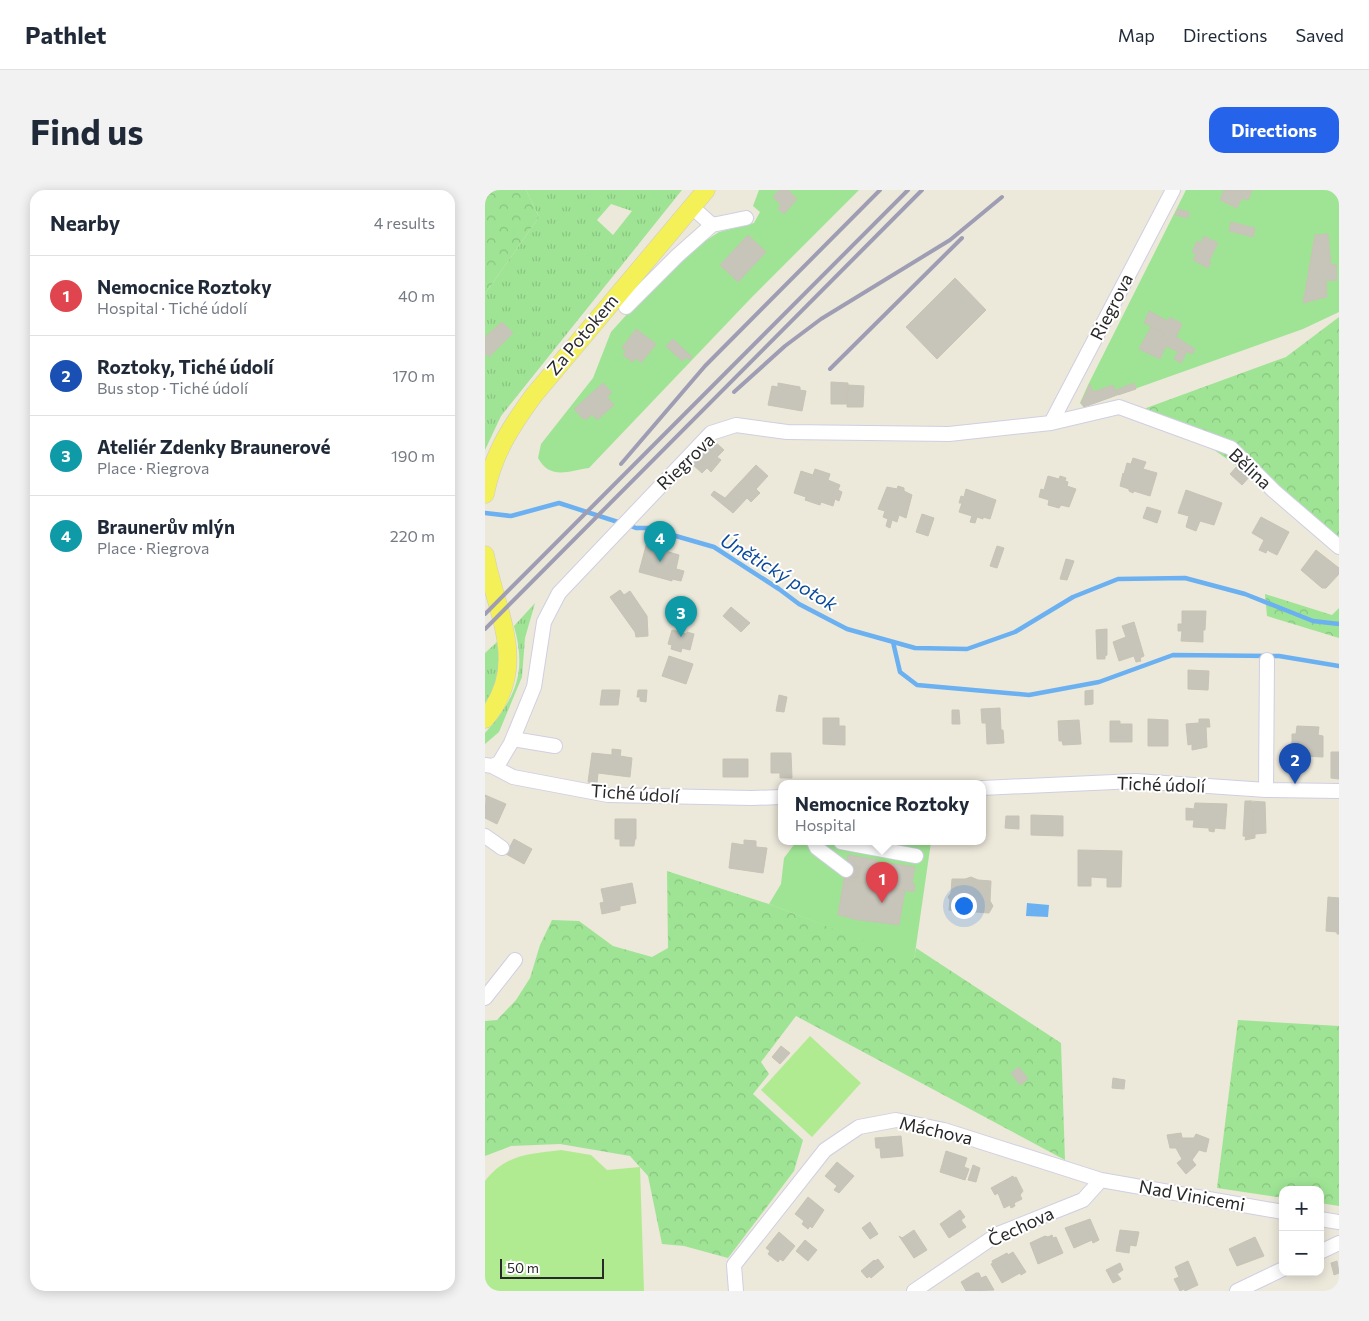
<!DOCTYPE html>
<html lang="en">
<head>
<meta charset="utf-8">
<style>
	:root { --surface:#fff; --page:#f2f2f3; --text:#1f2937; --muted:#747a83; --line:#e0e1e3; --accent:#2563eb }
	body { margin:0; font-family:Commissioner,sans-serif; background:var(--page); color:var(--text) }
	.controls { position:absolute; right:15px; bottom:15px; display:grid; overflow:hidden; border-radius:10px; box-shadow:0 2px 12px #0003 }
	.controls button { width:45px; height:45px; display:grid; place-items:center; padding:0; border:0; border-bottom:1px solid var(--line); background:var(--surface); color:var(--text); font:25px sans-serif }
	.scale { position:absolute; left:15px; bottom:12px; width:104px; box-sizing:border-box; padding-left:5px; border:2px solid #292929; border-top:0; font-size:14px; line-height:18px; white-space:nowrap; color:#292929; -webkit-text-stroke:4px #fff; paint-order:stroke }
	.you { position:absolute; left:478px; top:715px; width:18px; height:18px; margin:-12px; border:4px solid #fff; border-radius:50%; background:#1a73e8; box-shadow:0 0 0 8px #1a73e833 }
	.badge { display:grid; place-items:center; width:32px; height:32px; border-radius:50%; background:var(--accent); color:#fff; font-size:16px; font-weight:700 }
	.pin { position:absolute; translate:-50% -41px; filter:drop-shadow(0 1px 2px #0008) }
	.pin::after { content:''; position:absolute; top:26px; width:18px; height:15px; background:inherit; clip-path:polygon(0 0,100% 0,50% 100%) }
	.popup { position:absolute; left:293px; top:590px; width:208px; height:65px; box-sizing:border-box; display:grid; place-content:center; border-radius:10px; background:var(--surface); filter:drop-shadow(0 1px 4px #0005); font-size:16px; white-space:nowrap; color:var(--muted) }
	.popup b { font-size:19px; color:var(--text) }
	.popup::after { content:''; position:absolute; left:50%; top:100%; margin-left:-10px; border:10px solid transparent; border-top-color:var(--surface) }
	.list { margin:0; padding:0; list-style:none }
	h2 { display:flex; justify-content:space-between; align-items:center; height:65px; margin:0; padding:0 20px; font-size:21px }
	h2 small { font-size:16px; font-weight:400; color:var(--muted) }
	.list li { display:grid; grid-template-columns:32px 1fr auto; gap:15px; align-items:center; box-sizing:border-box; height:80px; padding:0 20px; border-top:1px solid var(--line) }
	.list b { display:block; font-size:19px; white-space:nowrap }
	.list p { margin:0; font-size:16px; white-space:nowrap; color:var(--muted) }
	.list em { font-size:16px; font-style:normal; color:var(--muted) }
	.map { position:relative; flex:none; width:854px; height:1101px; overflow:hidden; border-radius:15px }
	header { display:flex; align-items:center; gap:30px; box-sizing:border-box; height:70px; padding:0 25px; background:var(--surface); border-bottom:1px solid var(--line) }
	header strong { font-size:24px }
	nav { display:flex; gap:28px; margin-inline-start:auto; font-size:18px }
	.intro { display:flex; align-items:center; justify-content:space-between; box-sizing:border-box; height:120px; padding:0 30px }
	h1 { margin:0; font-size:35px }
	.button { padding:12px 22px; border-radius:15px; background:var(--accent); color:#fff; font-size:18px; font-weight:700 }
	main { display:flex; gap:30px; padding:0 30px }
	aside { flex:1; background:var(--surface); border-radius:15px; box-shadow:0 2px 12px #0003 }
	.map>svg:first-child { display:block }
	.grass { fill:url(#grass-tufts); fill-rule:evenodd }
	.forest { fill:url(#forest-crowns) }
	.garden { fill:#9fe495 }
	.pitch { fill:#b1eb91 }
	.water { fill:#6bb0f0 }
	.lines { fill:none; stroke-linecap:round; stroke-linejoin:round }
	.stream { stroke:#6bb0f0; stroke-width:4.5 }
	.building { fill:#c7c4ba; stroke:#c7c4b4 }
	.minor-tunnel { stroke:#c5c2b7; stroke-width:14; stroke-dasharray:14 7; stroke-linecap:butt }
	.minor-casing { stroke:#d0cfe2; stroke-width:16 }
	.major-casing { stroke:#ccc; stroke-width:19 }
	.minor { stroke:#fff; stroke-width:14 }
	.major { stroke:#f3f058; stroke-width:18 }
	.rail { stroke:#9f9db4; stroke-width:4 }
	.labels { text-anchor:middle; stroke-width:4; stroke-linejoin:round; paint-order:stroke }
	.street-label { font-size:18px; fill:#292929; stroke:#fff }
	.water-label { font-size:19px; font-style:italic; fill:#0b4a9b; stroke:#fff }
</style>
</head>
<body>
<header>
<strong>Pathlet</strong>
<nav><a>Map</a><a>Directions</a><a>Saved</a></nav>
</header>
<div class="intro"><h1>Find us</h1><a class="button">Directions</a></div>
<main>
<aside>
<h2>Nearby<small>4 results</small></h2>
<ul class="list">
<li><span class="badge" style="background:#e0444e">1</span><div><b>Nemocnice Roztoky</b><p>Hospital · Tiché údolí</p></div><em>40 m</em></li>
<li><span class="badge" style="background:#1a4fb4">2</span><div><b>Roztoky, Tiché údolí</b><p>Bus stop · Tiché údolí</p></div><em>170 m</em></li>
<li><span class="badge" style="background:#0f9aa8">3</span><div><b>Ateliér Zdenky Braunerové</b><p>Place · Riegrova</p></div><em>190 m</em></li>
<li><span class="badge" style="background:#0f9aa8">4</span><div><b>Braunerův mlýn</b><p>Place · Riegrova</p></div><em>220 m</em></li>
</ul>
</aside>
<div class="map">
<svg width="854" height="1101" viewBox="0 0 854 1101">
	<defs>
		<pattern id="grass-tufts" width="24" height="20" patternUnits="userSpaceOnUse" patternTransform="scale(1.25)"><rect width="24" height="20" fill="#9fe495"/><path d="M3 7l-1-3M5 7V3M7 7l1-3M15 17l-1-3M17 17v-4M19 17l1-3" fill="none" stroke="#89c480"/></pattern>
		<pattern id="forest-crowns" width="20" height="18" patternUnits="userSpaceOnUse" patternTransform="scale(1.25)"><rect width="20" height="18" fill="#9fe495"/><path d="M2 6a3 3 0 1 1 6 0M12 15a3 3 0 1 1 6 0" fill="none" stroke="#89c480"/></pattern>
	</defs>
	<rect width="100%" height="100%" fill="#ece8da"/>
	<path class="grass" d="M41,0H197L16,226L0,260V104L54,27ZM126,14L147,21L128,45L112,30Z
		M50,413L40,448L37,487L14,542L0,554V543C31,507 42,483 29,436Z
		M13,451C15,481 14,489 0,516V463Z"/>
	<path class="forest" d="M0,0H41L54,27L0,104Z
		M854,127V347L696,237L653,221L801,167Z
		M780,404L847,425L854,418V448L782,426Z
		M182,681L284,714L429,769L431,758L576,853L580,970L311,826L276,872L284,884L268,904L318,950L309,981L243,1068L199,1056L177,1054L163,986L145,966L75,954L26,956L0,966V831L12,830L31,810L45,788L55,755L67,730L94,731L128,756L167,767L183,758Z
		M753,830L854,836V1016L835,1013V1000H798V1008L732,998Z"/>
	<path class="garden" d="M274,0H374L268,106L104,278C83,281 65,290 53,268L56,254L108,188L126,142L144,122L211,57L234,42L269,33L275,22L268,16Z
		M701,0H854V122L818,139L599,217L595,213L603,195Z
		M311,652H446L429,770L284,714L296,694L299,668Z"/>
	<path class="pitch" d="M325,846L376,893L327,947L276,900Z
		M76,960L106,965L122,980L155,977L159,1101H0V991C21,964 44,964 76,960Z"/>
	<path class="water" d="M542,713L564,715L563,727L541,726Z"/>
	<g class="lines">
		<path class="stream" d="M0,323L26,326L74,313L136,333
			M143,335L151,338H163L229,357L294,399L314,414L362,439L430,458L482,459L530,442L588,407L633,389L700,388L760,404L828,431L854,434
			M408,452L415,482L432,495L544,505L614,492L688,465L794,466L854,476"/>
	</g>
	<path class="building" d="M294,0H303L312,9L299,24L293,19L296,15L288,7Z
		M739,0H767L763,10L757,8L752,18L735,10Z
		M693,19L704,22L703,28L690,25Z
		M746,32L770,38L768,47L744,41Z
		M843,44L846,75L851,74L852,90L841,91L842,107L818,113L830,45Z
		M263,45L281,62L253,92L235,75Z
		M719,46L733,53L724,71L726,72L723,78L708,70L711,64L707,62L712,51L716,53Z
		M470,88L501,120L452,169L421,137Z
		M664,121L683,131L685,127L697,134L691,147L710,159L707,164L677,148L679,143L659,133Z
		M17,132L28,143L4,167L0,163V147Z
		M666,137L679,143L677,148L702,161L696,173L689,169L693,162L681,156L675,169L654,159Z
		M151,139L171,154L156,173L151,168L148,172L138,165L141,161L137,158Z
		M188,149L207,167L204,170L201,167L197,171L181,156Z
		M346,192L363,193L362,214H346Z
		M118,193L127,203L122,207L129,215L112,230L107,224L101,230L99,228L98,229L89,219Z
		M293,193L315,197V200L321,201L317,221L283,215L287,196L293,197Z
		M649,193L651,199L633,205L631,200Z
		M605,194L608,202L628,195L632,205L599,217L596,213Z
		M363,195L379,196L378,217H362Z
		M228,250L239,260L232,267L236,270L226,282L222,278L217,283L206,273Z
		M648,268L661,272L658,279L672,283L665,306L649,301L648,303L644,301V299L635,296L638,283L639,284L642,273L646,274Z
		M754,274L766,285L757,295L745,284Z
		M271,275L283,286L271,299L275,303L266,312L262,308L248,323L226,305L229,301L240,308Z
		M330,279L345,284L343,290L355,295L353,300L357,302L354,311L350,309L348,316L336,312L335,315L320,310L321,307L309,303L316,281L328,285Z
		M563,286L574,289L575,286L581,288L580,291L583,292L582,296L591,299L584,317L576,315L574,318L563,315L564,310L554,307L556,299L559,300Z
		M413,296L419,298V301L427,305L421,328L414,325L412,332L407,330L405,338L401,336L403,329L398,327L400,321L393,319L402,297L412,299Z
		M481,299L511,310L505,329L498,327V329L492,327L490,333L485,332L487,326L474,322L477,313H474L476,306L479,307Z
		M701,300L737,313L729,335L715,331L711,341L701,337L704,326L693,323Z
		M662,317L676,321L672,333L658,328Z
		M437,324L449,328L443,346L431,342Z
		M776,327L804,342L792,365L782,360L781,363L774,360L779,350L767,343Z
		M162,352L175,355L174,359L194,365L191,379L199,381L196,391L187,389V391L154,382Z
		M512,356L519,358L512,378L505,376Z
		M831,360L854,378V384L841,398H837L816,380Z
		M581,369L589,371L582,390L575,389Z
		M135,400L139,405L145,401L162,426L163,446L151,447L150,442L125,407Z
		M246,417L265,433L256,442L238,426Z
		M697,421H721L720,440H718V452L696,451L697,441H693V434H697Z
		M649,432L659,466L655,468L656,471L651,472L649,466L634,471L628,452L641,447L637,436Z
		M622,439V465L620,466V469H612L611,440Z
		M187,440L202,444V442L209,444L205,460L197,458L196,462L186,459L187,455L183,454Z
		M184,466L208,474L201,494L177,486Z
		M703,480L724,481L723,500L703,499Z
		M117,500H135L133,515H115Z
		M153,500H162L161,512L155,511V507H152Z
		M608,500V514L600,515V501Z
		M294,505L302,507L299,522L291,521Z
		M515,518L516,540H518L519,553L502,554L501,533H497L496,519Z
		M467,520H474L475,534H467Z
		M338,528H354V536H360V555L338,554Z
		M663,529L683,530V556H663Z
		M714,529H724L725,537H721L722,557L707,560V554L703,555L701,534L714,533Z
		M594,530L596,554L578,555L577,551H574L573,531Z
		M625,531H635V534H647V552H625Z
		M812,536L834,537L833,545L838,546V567L817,566L818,557H807V544H811Z
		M127,559L136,560L135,566L147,568L145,587L113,583L112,593L103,592L107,563L127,565Z
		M846,562H854V589L846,588Z
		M286,563H306L307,588H295V583H286Z
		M238,569H263V587H238Z
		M0,605L21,614L12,634L0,628L1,608Z
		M760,611H766L765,616H762V619H769L767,647L758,646Z
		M765,611L780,612L781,643L770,644V648L760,650L761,646L767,647L769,619H762V616H765Z
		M710,613L742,614L740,639L730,638L729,642L724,641V638L708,637L709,630H701V618L709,619Z
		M546,625L578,626V646L546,645Z
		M521,626H534V639L520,638Z
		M130,629H151V649H150L149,656H135V649H130Z
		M29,649L47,659L39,674L21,664Z
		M259,650L271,651V657L282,658L278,683L244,678L247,653L259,655Z
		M593,660L637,661L636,697H622V688L606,687V696H593Z
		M363,665L392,670L391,678L395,679L396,672L430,677L427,693L430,694L429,702L359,689Z
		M486,687L493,690L506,691L505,711L508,716L504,723L464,720L465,710L463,707L466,703L467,689H480Z
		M359,689L420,700L414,735L367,729V728L353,725Z
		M147,693L151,713L135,716V720L117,724L115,713L119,712L116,699Z
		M843,707L854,708V744H852V742L841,741Z
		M296,856L305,863L295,874L287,867Z
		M534,877L543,889L535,895L526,883Z
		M628,888L640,890L639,899L627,898Z
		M696,943L697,948H709L711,944L724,949L721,962L714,960L707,970L711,975L701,984L692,973L697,969L691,958H685L682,945Z
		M416,946L418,966L396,968L395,958H391L390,948Z
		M461,961L482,968L479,977L484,979L480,990L455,982Z
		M352,972L369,986L354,1003L349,1000L352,996L340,986Z
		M488,975L495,978L491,992L483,990Z
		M528,986L529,988L531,987L538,1001L535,1005L537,1009L529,1013L530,1016L526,1018L525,1015L519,1018L513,1003L510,1005L506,998Z
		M323,1007L339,1020L327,1038L325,1036L323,1039L317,1034L319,1031L310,1024Z
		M475,1020L480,1027L476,1030L481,1037L464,1048L455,1034Z
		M605,1029L614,1050L608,1053L607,1050L589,1058L580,1038Z
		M385,1032L393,1044L385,1049L377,1038Z
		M429,1040L442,1060L429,1068L414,1046L417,1048Z
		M635,1040L654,1042L651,1056L645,1055L644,1063L631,1061Z
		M294,1042L310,1056L298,1071L295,1069L293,1072L283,1064L285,1061L281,1058Z
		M567,1045L568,1048L571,1047L578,1063L553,1074L545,1053L560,1046L563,1047Z
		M770,1047L779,1066L752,1076L744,1059Z
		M320,1050L332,1060L323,1071L311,1061Z
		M528,1062L541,1082L536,1085L535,1083L517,1093L506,1074L508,1073L507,1071L522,1063L523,1065Z
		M393,1069L399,1077L386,1088L385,1086L382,1088L376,1081L389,1070L390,1071Z
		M703,1071L713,1095L700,1101L699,1099L695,1101L689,1089L694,1087L690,1077Z
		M852,1071L854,1083L849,1085L846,1073Z
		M635,1073L638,1080L632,1084L636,1089L628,1093L621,1080Z
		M491,1083H494L496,1088L501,1086L509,1100L481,1101L476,1092Z"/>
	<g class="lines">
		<path class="minor-tunnel" d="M361,680L408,690"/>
		<defs>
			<path id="minor" d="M207,17L227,35
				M141,117L192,66L227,35L261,28
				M566,233L688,0
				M28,549L70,556
				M0,575L7,576L14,573L26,553L49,497L59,432L74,403L226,243L251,235L302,242L464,244L566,233L634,217L746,258L789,301L854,357
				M7,576L28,587L123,605L267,608L297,607
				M497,598L651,591L781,600L854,601
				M781,600L782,470
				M0,646L17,658
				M329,652L332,658L361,680
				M356,652L431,666
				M0,808L30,770
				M835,1029L854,1032
				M835,1062L854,1053
				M251,1101L249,1075L340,960L374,937L411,930L459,940L616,990L798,1022
				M429,1101L513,1044L598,1010L616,990
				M752,1101L798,1079"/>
			<path id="major" d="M0,304C8,264 25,238 49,205L221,0
				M0,365C11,423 45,476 0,529"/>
		</defs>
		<use href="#minor" class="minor-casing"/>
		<use href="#major" class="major-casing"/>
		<use href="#minor" class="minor"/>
		<use href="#major" class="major"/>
		<path class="rail" d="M345,179L477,48
			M249,202L300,156L336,129L465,50L517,7
			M136,274L220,176L395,0
			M0,424L423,0
			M0,439L437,0"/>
	</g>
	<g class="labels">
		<g class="street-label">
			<text transform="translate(627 117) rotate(-63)" y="6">Riegrova</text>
			<text transform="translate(98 145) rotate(-50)" y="6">Za Potokem</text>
			<text transform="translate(201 272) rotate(-44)" y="6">Riegrova</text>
			<text transform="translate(765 279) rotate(43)" y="6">Bělina</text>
			<text transform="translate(676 595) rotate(2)" y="6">Tiché údolí</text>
			<text transform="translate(150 604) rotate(4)" y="6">Tiché údolí</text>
			<text transform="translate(451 941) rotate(13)" y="6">Máchova</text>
			<text transform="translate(707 1006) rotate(10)" y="6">Nad Vinicemi</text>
			<text transform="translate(536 1037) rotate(-25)" y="6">Čechova</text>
		</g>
		<g class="water-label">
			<text transform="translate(294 382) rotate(31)" y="7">Únětický potok</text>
		</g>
	</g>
</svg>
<div class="controls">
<button>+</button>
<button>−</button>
</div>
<div class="scale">50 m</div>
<div class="you"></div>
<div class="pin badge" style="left:397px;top:713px;background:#e0444e">1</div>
<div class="popup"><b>Nemocnice Roztoky</b>Hospital</div>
<div class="pin badge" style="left:810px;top:594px;background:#1a4fb4">2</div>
<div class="pin badge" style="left:196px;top:447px;background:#0f9aa8">3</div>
<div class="pin badge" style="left:175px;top:372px;background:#0f9aa8">4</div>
</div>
</main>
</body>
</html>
